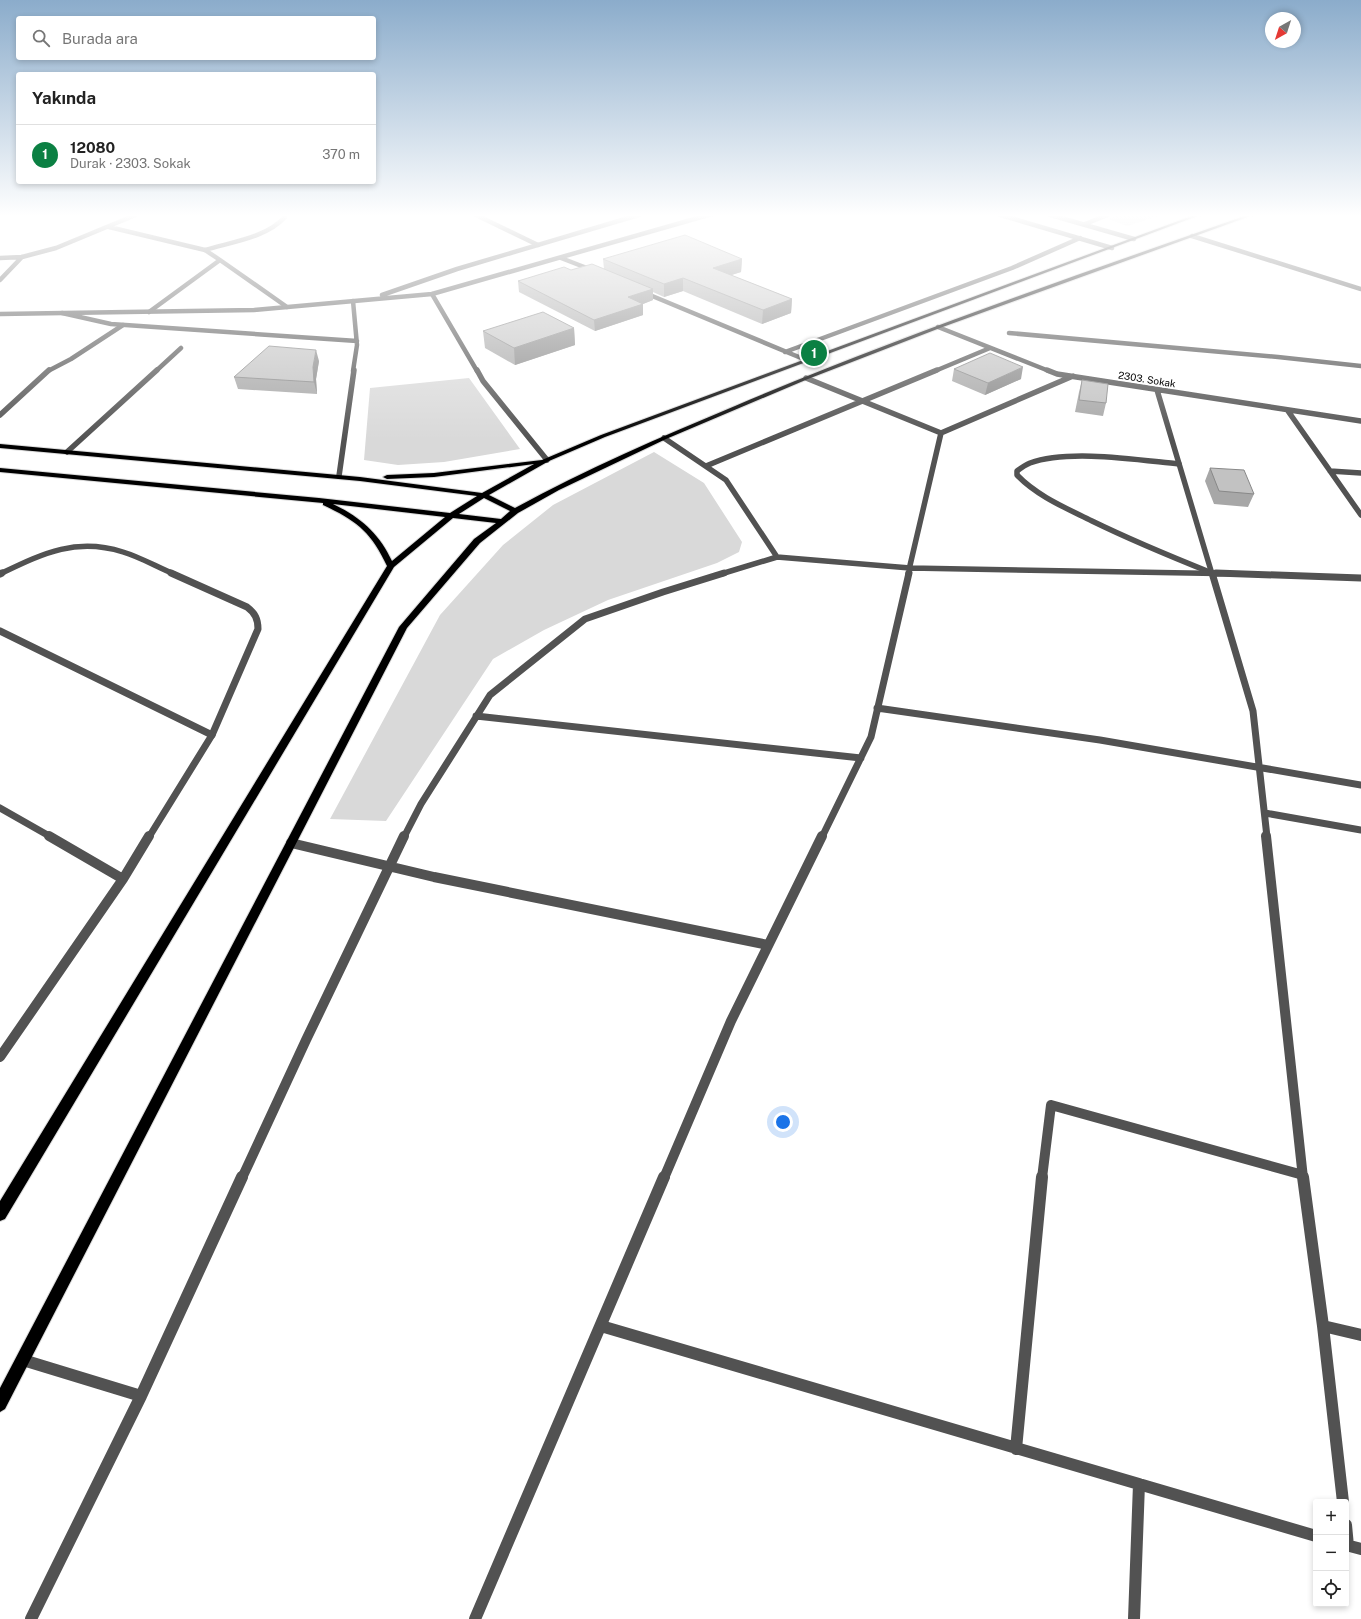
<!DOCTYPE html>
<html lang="tr">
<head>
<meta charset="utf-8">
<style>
	:root { --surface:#fff; --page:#f6f6f6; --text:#222; --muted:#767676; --line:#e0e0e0; --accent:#0b8043 }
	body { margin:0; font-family:"Public Sans",sans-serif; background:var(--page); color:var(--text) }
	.controls { position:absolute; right:12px; bottom:12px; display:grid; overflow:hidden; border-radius:4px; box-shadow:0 2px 6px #0003 }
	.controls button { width:36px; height:36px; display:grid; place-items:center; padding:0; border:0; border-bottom:1px solid var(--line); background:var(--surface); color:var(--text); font:20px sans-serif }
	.compass { position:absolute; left:1265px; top:12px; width:36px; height:36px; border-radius:50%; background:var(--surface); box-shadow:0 2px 6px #0003; rotate:219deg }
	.you { position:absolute; left:783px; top:1122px; width:14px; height:14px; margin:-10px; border:3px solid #fff; border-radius:50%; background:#1a73e8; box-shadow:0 0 0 6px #1a73e833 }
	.badge { display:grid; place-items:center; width:26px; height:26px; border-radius:50%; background:var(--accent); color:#fff; font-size:13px; font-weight:700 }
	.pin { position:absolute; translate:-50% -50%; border:2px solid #fff; box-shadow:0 1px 4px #0006 }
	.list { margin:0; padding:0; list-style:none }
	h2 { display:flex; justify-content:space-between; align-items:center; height:52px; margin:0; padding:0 16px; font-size:17px }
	h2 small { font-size:13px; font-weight:400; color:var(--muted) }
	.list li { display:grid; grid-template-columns:26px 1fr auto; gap:12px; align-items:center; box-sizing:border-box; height:60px; padding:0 16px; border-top:1px solid var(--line) }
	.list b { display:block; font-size:15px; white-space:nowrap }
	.list p { margin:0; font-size:13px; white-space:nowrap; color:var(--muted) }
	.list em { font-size:13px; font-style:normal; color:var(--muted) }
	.icon { flex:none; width:22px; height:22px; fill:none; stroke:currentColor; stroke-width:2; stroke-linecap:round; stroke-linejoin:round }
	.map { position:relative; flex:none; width:1361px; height:1619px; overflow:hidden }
	.search { position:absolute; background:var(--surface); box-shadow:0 2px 6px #0003; left:16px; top:16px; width:360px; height:44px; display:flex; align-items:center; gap:10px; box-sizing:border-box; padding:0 14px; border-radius:4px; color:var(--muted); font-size:15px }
	.panel { position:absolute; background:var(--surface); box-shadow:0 2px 6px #0003; left:16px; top:72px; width:360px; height:112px; border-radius:4px }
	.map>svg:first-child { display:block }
	.green { fill:#d9d9d9 }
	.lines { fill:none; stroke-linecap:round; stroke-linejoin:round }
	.primary-casing { stroke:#dbdbdb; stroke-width:2 }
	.service-far2 { stroke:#525252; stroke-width:4.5 }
	.service-far1 { stroke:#525252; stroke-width:5.5 }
	.service { stroke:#525252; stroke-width:7 }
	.minor-far4 { stroke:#525252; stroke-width:4.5 }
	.minor-far3 { stroke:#525252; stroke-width:5.5 }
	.minor-far2 { stroke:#525252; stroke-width:7 }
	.minor-far1 { stroke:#525252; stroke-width:10 }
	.minor { stroke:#525252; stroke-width:12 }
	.tertiary { stroke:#525252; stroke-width:4.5 }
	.primary { fill:#000; fill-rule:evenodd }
	.wall { fill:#a7a7a7 }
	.shaded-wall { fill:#888 }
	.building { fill:#c2c2c2; stroke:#888 }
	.labels { text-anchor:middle; stroke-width:3.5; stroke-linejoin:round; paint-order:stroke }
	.far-street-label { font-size:10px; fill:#000; stroke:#fff }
</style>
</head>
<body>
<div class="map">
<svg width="1361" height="1619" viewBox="0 0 1361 1619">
	<rect width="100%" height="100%" fill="#fff"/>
	<path class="green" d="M1123,214H1164L1127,226L1108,219Z
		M469,378L520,449L444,462L398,465L364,460L370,388Z
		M654,452L704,483L742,542L739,552L717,563L608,600L544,630L493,659L386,821L330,819L440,615L503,545L553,505Z"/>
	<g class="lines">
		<defs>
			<path id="primary" d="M1197,214H1203L605,437L549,461L489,495L515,508C586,469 661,437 735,406C904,334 1078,275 1250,214H1256L940,328L808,379L666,439L559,490L518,513L480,543L407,628L5,1409L0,1412V1388L399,627L474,539L496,523L453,518L394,567L5,1219L0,1221V1201L387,566C371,532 357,521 323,505V503L0,472V468L319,498L450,513L477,496L360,481L0,448V444L360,477L482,493L534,464L434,477L387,479L383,477L387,475L434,473L542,460L601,435ZM484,498L510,511L501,519L459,514ZM333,504L445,517L392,561C379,533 360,517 333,504Z"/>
		</defs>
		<use href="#primary" class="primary-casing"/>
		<path class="service-far2" d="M205,250C231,242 266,238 285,217L283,214
			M48,371L71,359L123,325"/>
		<path class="service-far1" d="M0,415L49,370
			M1179,464C1138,460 1069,449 1030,463C1025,465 1021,468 1017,471V475C1037,496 1066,508 1092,521C1131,540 1172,557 1212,573
			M0,574C42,554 75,537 123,552C140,557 157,567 174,574"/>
		<path class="service" d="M171,573L247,607C255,613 258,619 258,629L212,735
			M0,574L2,573"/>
		<path class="minor-far4" d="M474,214L538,245
			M1085,224L1110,214
			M109,227L205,250L220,260L149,312
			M1192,236L1361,289
			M0,258L22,257L56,248L138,214
			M561,258L592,270
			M220,260L287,307
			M0,280L22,257
			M645,293L806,360
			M432,294L477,371
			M353,301L357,345L353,371
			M62,313L111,324L357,341
			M938,327L1049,371
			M1009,333L1278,357L1361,366
			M785,352L1012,268L1080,238
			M156,371L181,348
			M935,371L990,348"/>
		<path class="minor-far3" d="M477,370L483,381L547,460
			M1047,370L1057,374L1361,421
			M806,378L941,433
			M1157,390L1212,574
			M1288,411L1361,515
			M664,438L726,480L777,557L910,568L1246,574
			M67,452L157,370
			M706,466L937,370
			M1330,471L1361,473
			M339,476L354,370
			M721,574L777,557
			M908,574L941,433L1073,376"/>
		<path class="minor-far2" d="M1212,573L1253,711L1267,837
			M1216,573L1361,578
			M0,631L212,735L149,837
			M877,708L1100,740L1361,785
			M476,716L861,758
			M0,808L51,837
			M1265,813L1361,830
			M404,837L421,804L490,695L585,619L663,592L724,573
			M822,837L871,737L909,573"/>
		<path class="minor-far1" d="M49,836L123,879
			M1266,836L1303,1178
			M291,843L434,877L768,945
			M0,1057L123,879L149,836
			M242,1178L306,1040L404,836
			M664,1178L731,1021L822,836
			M1042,1178L1051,1105L1303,1175"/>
		<path class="minor" d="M1303,1177L1323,1326L1343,1502
			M601,1326L1316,1536
			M1323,1326L1361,1335
			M23,1360L141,1396
			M1016,1449L1042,1177
			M1346,1525L1348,1546
			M1346,1545L1361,1549
			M31,1619L141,1396L242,1177
			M475,1619L664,1177
			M1134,1619L1139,1484"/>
		<path class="tertiary" d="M997,214L1112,248
			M1047,214L1134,239
			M382,295L457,269L642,214
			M0,314L254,310L432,294L712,214"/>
		<use href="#primary" class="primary"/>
	</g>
	<path class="wall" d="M603,259H742L741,272L731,275L792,299L791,313L762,324L683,291L664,297L653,292V300L643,304V315L595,331L519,292L518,281L571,270L604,269Z
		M574,328L575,345L515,365L485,348L483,331Z
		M319,361L316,379L317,394L238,389L234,377Z
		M954,369L1021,379L985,395L952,381Z
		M1082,380L1106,403L1103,416L1075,412L1079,392Z
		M1210,468L1254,494L1248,507L1214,504L1205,481Z"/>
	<path class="shaded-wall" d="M742,259L741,272L713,281V268Z
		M683,278V291L664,297V284Z
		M653,289V300L643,304V315L595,331L594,320L628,297Z
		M792,299L791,313L762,324L763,310Z
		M574,328L575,345L515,365L514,348Z
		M316,350L319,361L316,379L317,394L314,382L313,367Z
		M1023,367L1021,379L985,395L988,383Z"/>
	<path class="building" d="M685,235L742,259L713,268L792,299L763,310L683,278L664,284L603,259Z
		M592,264L653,289L628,297L643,304L594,320L518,281L564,267L571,270Z
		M543,312L574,328L514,348L483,331Z
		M269,346L316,350L313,367L314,382L234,377Z
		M990,353L1023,367L988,383L954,369Z
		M1082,380L1108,384L1106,403L1079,400Z
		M1210,468L1244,470L1254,494L1219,491Z"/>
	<linearGradient id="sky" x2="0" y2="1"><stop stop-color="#8baccb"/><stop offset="0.49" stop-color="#fff"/><stop offset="1" stop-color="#fff" stop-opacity="0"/></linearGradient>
	<rect width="1361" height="440" fill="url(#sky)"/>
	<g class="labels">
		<g class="far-street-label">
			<text transform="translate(1147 379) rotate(9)" y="4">2303. Sokak</text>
		</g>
	</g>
</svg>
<div class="controls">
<button>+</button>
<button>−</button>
<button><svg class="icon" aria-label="locate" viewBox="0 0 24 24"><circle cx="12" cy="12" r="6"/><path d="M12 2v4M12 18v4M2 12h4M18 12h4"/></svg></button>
</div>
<svg class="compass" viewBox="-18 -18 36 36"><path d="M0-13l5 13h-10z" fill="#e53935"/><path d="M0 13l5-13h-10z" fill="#767676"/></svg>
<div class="you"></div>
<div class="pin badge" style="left:814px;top:353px">1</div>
<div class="search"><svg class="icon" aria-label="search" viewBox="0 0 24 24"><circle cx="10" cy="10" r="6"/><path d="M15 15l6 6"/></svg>Burada ara</div>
<section class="panel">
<h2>Yakında<small></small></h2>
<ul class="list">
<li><span class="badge">1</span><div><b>12080</b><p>Durak · 2303. Sokak</p></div><em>370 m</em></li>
</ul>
</section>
</div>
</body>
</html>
